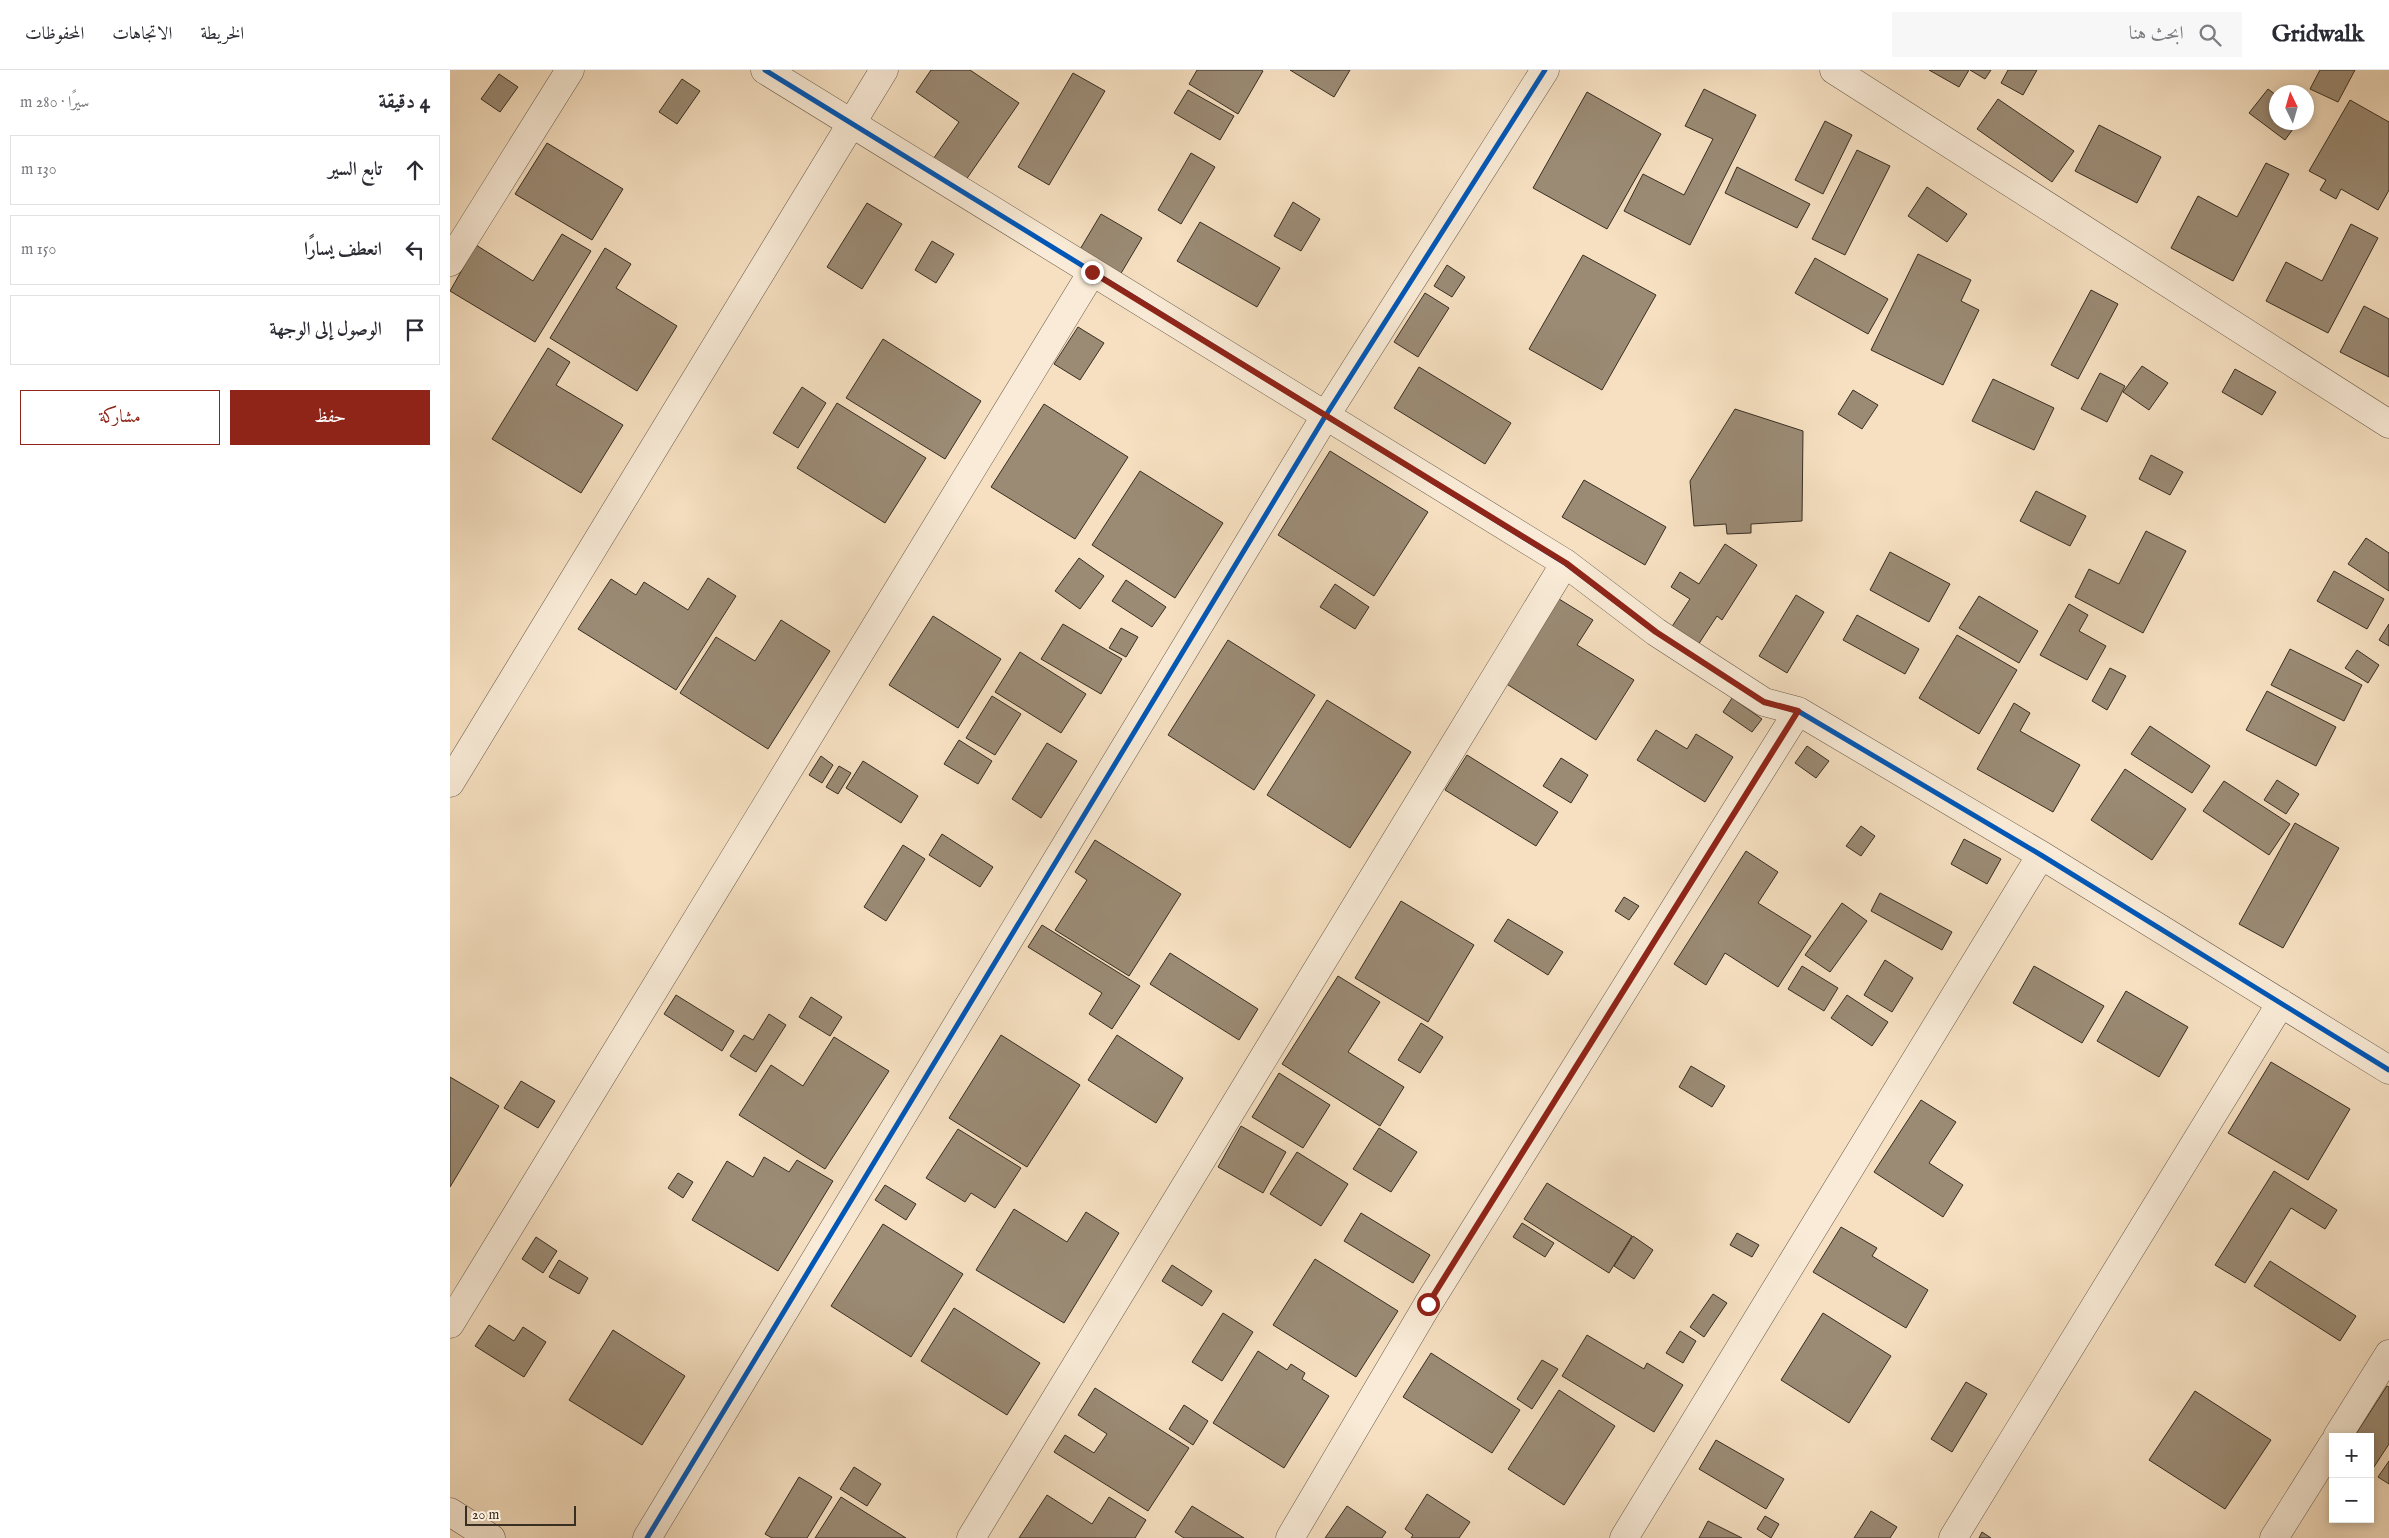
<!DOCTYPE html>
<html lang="ar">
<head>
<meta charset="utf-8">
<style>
	:root { --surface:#fff; --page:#f7f7f7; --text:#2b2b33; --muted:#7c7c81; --line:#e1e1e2; --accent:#8f2418 }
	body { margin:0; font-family:"IM FELL English",Amiri,serif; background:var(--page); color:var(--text); direction:rtl }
	.controls { position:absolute; right:15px; bottom:15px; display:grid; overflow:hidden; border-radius:0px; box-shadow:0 2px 8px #0003 }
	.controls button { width:45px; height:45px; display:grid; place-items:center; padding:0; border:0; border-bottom:1px solid var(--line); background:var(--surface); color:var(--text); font:25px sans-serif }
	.compass { position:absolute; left:1819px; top:15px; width:45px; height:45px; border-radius:50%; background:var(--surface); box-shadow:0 2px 8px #0003; rotate:355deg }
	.scale { position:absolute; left:15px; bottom:12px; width:111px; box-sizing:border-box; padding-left:5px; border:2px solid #382e22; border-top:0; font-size:14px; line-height:18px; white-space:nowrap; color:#382e22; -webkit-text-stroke:4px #f9ebd7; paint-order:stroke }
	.stop { position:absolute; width:15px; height:15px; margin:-11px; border:4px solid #8f2418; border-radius:50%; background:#fff }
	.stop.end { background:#8f2418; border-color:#fff; box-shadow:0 1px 5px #0008 }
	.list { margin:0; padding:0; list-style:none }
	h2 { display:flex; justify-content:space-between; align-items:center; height:65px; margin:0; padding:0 20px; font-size:21px }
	h2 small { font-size:16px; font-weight:400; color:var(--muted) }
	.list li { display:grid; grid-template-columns:32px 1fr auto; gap:15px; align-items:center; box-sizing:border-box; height:70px; margin:0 10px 10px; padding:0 10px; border:1px solid var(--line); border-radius:0px }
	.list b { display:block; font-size:19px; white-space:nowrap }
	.list em { font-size:16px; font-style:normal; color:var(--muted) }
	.actions { display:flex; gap:10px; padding:15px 20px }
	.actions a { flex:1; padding:11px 0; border:1px solid var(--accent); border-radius:0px; text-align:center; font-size:18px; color:var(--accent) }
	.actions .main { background:var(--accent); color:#fff }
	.icon { flex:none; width:28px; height:28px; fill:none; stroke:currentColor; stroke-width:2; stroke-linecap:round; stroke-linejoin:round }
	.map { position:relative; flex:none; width:1939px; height:1468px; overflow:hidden; direction:ltr }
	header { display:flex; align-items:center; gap:30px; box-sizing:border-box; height:70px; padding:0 25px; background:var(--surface); border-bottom:1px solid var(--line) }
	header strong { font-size:24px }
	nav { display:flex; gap:28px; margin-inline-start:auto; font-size:18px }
	.search { width:350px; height:45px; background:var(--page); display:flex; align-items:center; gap:12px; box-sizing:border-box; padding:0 18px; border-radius:0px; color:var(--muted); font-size:19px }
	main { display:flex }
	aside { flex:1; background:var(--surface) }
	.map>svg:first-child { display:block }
	.building { fill:#9b8b75; stroke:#382e22 }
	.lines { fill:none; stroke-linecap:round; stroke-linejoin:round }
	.street-casing { stroke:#685a4a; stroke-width:29 }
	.street { stroke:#f9ebd7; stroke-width:28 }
	.cycleway-casing { stroke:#f9ebd7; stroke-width:8 }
	.cycleway { stroke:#0057b8; stroke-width:5 }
	.route { stroke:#8f2418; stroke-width:6 }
</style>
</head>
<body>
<header>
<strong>Gridwalk</strong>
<div class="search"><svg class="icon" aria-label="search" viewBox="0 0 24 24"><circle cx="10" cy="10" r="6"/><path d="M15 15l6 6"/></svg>ابحث هنا</div>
<nav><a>الخريطة</a><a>الاتجاهات</a><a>المحفوظات</a></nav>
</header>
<main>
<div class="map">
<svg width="1939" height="1468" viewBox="0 0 1939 1468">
	<rect width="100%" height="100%" fill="#f6e0c1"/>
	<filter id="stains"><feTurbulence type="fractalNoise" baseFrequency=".004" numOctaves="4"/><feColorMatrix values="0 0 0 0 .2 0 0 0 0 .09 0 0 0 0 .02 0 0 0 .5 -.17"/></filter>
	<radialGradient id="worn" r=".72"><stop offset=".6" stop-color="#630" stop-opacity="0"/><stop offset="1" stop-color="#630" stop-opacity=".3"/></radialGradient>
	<path class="building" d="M481,0H520L569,33L511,117L479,95L509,52L466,22Z
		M747,0H811L813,1L788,44L739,14Z
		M840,0H900L884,27Z
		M1479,0H1519L1509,17Z
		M1520,0H1541L1535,9Z
		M1558,0H1587L1573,25L1551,13Z
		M1870,0H1905L1888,32L1860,19Z
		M623,3L655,21L599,115L568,97Z
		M49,4L68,17L50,42L31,29Z
		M232,9L250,21L227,54L209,42Z
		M1254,19L1306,45L1240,175L1174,141L1193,104L1234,125L1263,69L1235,56Z
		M1818,19L1826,25V52H1848L1835,70L1799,43Z
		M738,20L784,46L770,70L724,43Z
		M1137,22L1211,64L1157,159L1083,118Z
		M1548,29L1624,81L1602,112L1527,59Z
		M1900,30L1939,52V120L1928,140L1891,119L1886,129L1870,120L1876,110L1859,101Z
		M1375,51L1402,65L1373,124L1345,110Z
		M1649,55L1711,87L1687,133L1625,101Z
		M97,73L173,119L142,170L65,124Z
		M1407,80L1440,96L1395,185L1362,169Z
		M741,83L765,97L731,154L708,140Z
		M1816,93L1839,104L1783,211L1721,178L1748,126L1787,147Z
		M1287,97L1360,134L1347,158L1275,123Z
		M1477,117L1517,144L1497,172L1458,146Z
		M843,132L870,149L851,181L824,166Z
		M417,133L452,154L412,219L377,197Z
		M651,144L692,168L667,210L626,186Z
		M750,152L830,198L807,237L727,191Z
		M1901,154L1928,168L1878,263L1816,231L1836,192L1872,211Z
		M112,164L141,181L85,272L0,221L26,175L83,211Z
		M482,171L504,184L486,213L465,200Z
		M155,178L181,194L166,218L227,256L187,321L100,268Z
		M1468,184L1521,210L1511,231L1529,240L1493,315L1421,280Z
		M1133,185L1206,225L1152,320L1079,279Z
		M1365,188L1438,229L1418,264L1345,223Z
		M997,195L1015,207L1002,227L984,216Z
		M1641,220L1668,234L1628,309L1601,295Z
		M975,223L999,238L968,287L944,272Z
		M1914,236L1939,249V307L1890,282Z
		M628,257L654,273L630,310L604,294Z
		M433,269L531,331L495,389L396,328Z
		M98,278L120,292L106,315L173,355L131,423L42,369Z
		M1692,296L1718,313L1699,340L1673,322Z
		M969,297L1061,353L1035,394L944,338Z
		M1785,299L1826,322L1812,345L1772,322Z
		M1650,303L1675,316L1657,352L1631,339Z
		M1543,309L1604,338L1584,380L1522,351Z
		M352,317L376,333L348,378L323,363Z
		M1403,320L1428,335L1412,359L1388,344Z
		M387,333L476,388L435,453L347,398Z
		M594,334L678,387L625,469L541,417Z
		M1285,339L1353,361L1352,451L1301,454V463L1277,464L1276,454L1244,456L1240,411Z
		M880,381L978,442L924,526L828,465Z
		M1701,385L1733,402L1720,425L1689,409Z
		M690,401L773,453L725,528L642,475Z
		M1134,410L1216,457L1195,495L1112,447Z
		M1586,421L1636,446L1620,476L1570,451Z
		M1696,461L1736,481L1693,563L1625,527L1639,499L1669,514Z
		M1916,468L1939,483V521L1898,494Z
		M1275,474L1307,495L1272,550L1267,546L1248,575L1221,558L1240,529L1221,517L1230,502L1249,514Z
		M1440,482L1500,514L1479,552L1420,520Z
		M629,488L654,506L630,539L605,521Z
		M1884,501L1934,529L1917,559L1867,531Z
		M258,508L286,526L226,620L128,559L161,509L186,525L194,512L238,540Z
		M676,510L716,537L702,557L662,531Z
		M885,514L919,537L905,559L870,537Z
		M1346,525L1374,542L1337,603L1309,586Z
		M1529,526L1588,561L1569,593L1509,558Z
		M1109,529L1143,550L1127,575L1184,610L1146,670L1055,613Z
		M1619,534L1638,545L1629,561L1656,576L1637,610L1590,585Z
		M1407,545L1469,579L1455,604L1393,570Z
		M483,546L551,589L508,658L439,615Z
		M331,550L380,581L318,679L230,623L266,567L305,591Z
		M613,554L672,589L651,624L591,589Z
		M1939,554V576L1929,570Z
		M671,558L688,567L676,587L659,578Z
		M1507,565L1567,600L1529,664L1469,628Z
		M778,570L865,625L804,720L718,665Z
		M1840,579L1912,615L1894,651L1821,615Z
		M1907,580L1929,595L1918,613L1895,598Z
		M570,582L636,624L611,663L545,622Z
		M1660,598L1676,606L1657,640L1642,631Z
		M1817,621L1886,657L1866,696L1796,660Z
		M542,626L571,644L545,685L516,668Z
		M1282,628L1312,649L1302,662L1273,642Z
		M877,630L961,682L900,778L817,725Z
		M1564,633L1580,643L1570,661L1630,695L1603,742L1527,699Z
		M1700,656L1760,696L1742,723L1681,684Z
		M1206,660L1237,679L1246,664L1283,687L1255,732L1187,690Z
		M509,670L542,691L528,714L494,694Z
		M597,673L627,691L591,748L562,729Z
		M1357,676L1379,691L1366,708L1345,693Z
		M1017,685L1108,742L1086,776L995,720Z
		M371,686L383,695L372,713L359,705Z
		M1111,688L1138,705L1121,733L1093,716Z
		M413,691L468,726L451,753L396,718Z
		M389,696L401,703L388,724L376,717Z
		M1675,699L1736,739L1702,790L1641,750Z
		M1827,710L1849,724L1836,744L1814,730Z
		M1774,711L1840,754L1819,785L1753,741Z
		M1845,753L1889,778L1833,878L1789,854Z
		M1411,756L1425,766L1411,786L1396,776Z
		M492,764L543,797L530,817L479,785Z
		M1514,769L1551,789L1537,814L1501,794Z
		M645,770L731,824L679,906L605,860L637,810L625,802Z
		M453,775L475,789L436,851L414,837Z
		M1296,781L1328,802L1308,833L1361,866L1328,917L1275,883L1256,915L1224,894Z
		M1430,823L1502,862L1492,880L1421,841Z
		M1174,827L1189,836L1179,850L1165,841Z
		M951,831L1024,875L978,952L905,908Z
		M1392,833L1417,851L1380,902L1355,885Z
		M1058,849L1113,882L1098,905L1044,871Z
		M592,855L690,916L662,959L639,944L652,923L578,877Z
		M720,883L808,939L789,970L700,914Z
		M1435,890L1463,908L1442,942L1414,925Z
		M1352,896L1388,918L1374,941L1338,919Z
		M1584,896L1654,936L1632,973L1563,933Z
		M888,906L930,932L898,982L954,1017L930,1056L832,994Z
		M1676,921L1738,957L1709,1007L1647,971Z
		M226,925L284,961L272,981L214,944Z
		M1397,925L1438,952L1422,976L1381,948Z
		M361,927L392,947L380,966L349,947Z
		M319,944L336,955L306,1002L280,986L294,965L303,970Z
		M971,953L993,967L970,1003L948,990Z
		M551,965L630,1015L577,1097L499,1048Z
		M667,965L733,1008L706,1053L638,1010Z
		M384,967L439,1001L375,1099L289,1045L321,995L353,1016Z
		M1821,992L1900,1039L1858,1110L1778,1063Z
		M1241,996L1275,1016L1262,1037L1229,1017Z
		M829,1003L880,1035L853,1078L802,1047Z
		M0,1007L49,1036L0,1117Z
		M71,1011L105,1031L88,1058L54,1038Z
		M1471,1030L1506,1052L1479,1093L1513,1115L1493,1147L1424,1102Z
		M791,1056L836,1082L813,1123L768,1097Z
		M929,1058L967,1082L941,1122L903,1099Z
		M508,1059L571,1098L545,1138L521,1123L515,1132L476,1108Z
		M847,1082L898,1114L871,1156L820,1124Z
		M314,1087L339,1102L347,1090L383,1111L328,1201L242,1150L277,1091L303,1107Z
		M1824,1101L1887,1140L1875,1159L1841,1138L1795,1213L1765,1195Z
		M228,1103L243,1112L233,1128L218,1118Z
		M1097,1113L1182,1166L1159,1203L1074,1149Z
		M435,1115L466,1134L456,1150L425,1130Z
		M564,1139L617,1172L636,1142L669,1163L614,1253L526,1200Z
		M911,1143L980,1185L963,1213L894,1171Z
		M1072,1153L1104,1173L1095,1187L1063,1167Z
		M433,1154L513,1204L461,1287L381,1236Z
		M1391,1157L1427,1178L1422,1186L1478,1220L1456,1258L1363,1202Z
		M1287,1163L1309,1175L1302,1187L1280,1175Z
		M1183,1166L1203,1180L1184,1209L1164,1196Z
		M86,1167L107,1181L93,1203L72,1189Z
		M865,1189L948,1241L906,1307L823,1255Z
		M109,1190L138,1208L129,1224L99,1207Z
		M1820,1191L1906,1246L1890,1271L1804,1216Z
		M722,1195L762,1221L752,1236L712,1211Z
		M1263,1224L1277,1233L1254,1267L1240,1257Z
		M504,1238L590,1293L557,1345L471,1291Z
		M773,1243L803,1262L772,1311L742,1292Z
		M1373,1243L1441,1286L1399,1353L1331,1310Z
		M39,1255L64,1271L73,1257L96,1272L74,1307L25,1276Z
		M163,1260L235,1306L192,1375L119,1330Z
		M1230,1261L1246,1271L1233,1293L1216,1283Z
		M1137,1265L1194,1299L1197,1293L1233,1315L1204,1362L1112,1306Z
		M808,1281L837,1300L841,1294L855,1303L852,1309L879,1326L834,1398L763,1353Z
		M981,1283L1070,1340L1042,1383L953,1327Z
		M1092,1290L1108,1299L1082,1339L1067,1329Z
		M1516,1312L1537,1324L1502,1382L1481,1369Z
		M1937,1316L1939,1317V1374L1920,1403V1367H1904Z
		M645,1318L739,1378L698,1441L604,1382L615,1365L644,1383L657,1364L628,1345Z
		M1109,1320L1165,1356L1114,1435L1058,1399Z
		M1745,1321L1821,1370L1775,1439L1699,1390Z
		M734,1335L758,1351L743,1375L719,1359Z
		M1266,1370L1334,1409L1316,1439L1249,1399Z
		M1939,1391V1414L1928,1407Z
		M404,1397L431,1414L417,1436L390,1419Z
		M349,1407L382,1427L357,1468H322L315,1464Z
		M977,1424L1020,1452L1009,1468H961L963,1465L955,1459Z
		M597,1425L642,1454L659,1427L696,1450L685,1468H569Z
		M391,1427L456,1468H365Z
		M742,1436L794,1468H734L725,1462Z
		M897,1436L936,1462L932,1468H875Z
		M1421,1441L1447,1457L1440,1468H1404Z
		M1315,1446L1329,1454L1321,1468L1307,1459Z
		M1258,1451L1292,1468H1249Z
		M1532,1462L1541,1468H1529Z"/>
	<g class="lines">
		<defs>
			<path id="street" d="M315,0L1115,493L1206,562L1314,632L1348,641L1591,785L1939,1000
				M1384,0L1939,354
				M0,192L120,0
				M0,713L434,0
				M0,1254L642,202
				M1887,1367L1939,1284
				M0,1442L41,1468
				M197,1468L876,345L1095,0
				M521,1468L1115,493
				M840,1468L978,1234L1348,641
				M1174,1468L1591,785
				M1503,1468L1831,933
				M1824,1468L1883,1374"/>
		</defs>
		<use href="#street" class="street-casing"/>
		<use href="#street" class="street"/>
		<defs>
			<path id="cycleway" d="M315,0L1115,493L1206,562L1314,632L1348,641L1591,785L1939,1000
				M197,1468L876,345L1095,0"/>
		</defs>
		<use href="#cycleway" class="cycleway-casing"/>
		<use href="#cycleway" class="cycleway"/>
	</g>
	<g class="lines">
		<path class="route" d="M642,202L1116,493L1206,562L1314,632L1348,641L978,1234"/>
	</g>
	<rect width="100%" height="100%" filter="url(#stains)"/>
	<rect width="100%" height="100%" fill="url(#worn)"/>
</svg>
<div class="controls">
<button>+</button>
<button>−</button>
</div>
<svg class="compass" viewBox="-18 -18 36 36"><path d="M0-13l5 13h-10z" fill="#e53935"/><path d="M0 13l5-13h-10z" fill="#7c7c81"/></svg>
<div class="scale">20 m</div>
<div class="stop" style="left:978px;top:1234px"></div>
<div class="stop end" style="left:642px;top:202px"></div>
</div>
<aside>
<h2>4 دقيقة<small>سيرًا · 280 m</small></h2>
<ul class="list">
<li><svg class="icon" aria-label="ahead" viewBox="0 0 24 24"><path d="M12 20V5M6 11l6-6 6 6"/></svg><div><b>تابع السير</b></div><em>130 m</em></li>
<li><svg class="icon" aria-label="left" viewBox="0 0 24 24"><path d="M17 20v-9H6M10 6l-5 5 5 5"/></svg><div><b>انعطف يسارًا</b></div><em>150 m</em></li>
<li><svg class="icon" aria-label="arrive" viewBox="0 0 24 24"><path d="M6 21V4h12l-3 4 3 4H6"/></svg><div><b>الوصول إلى الوجهة</b></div></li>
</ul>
<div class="actions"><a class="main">حفظ</a><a>مشاركة</a></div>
</aside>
</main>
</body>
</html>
